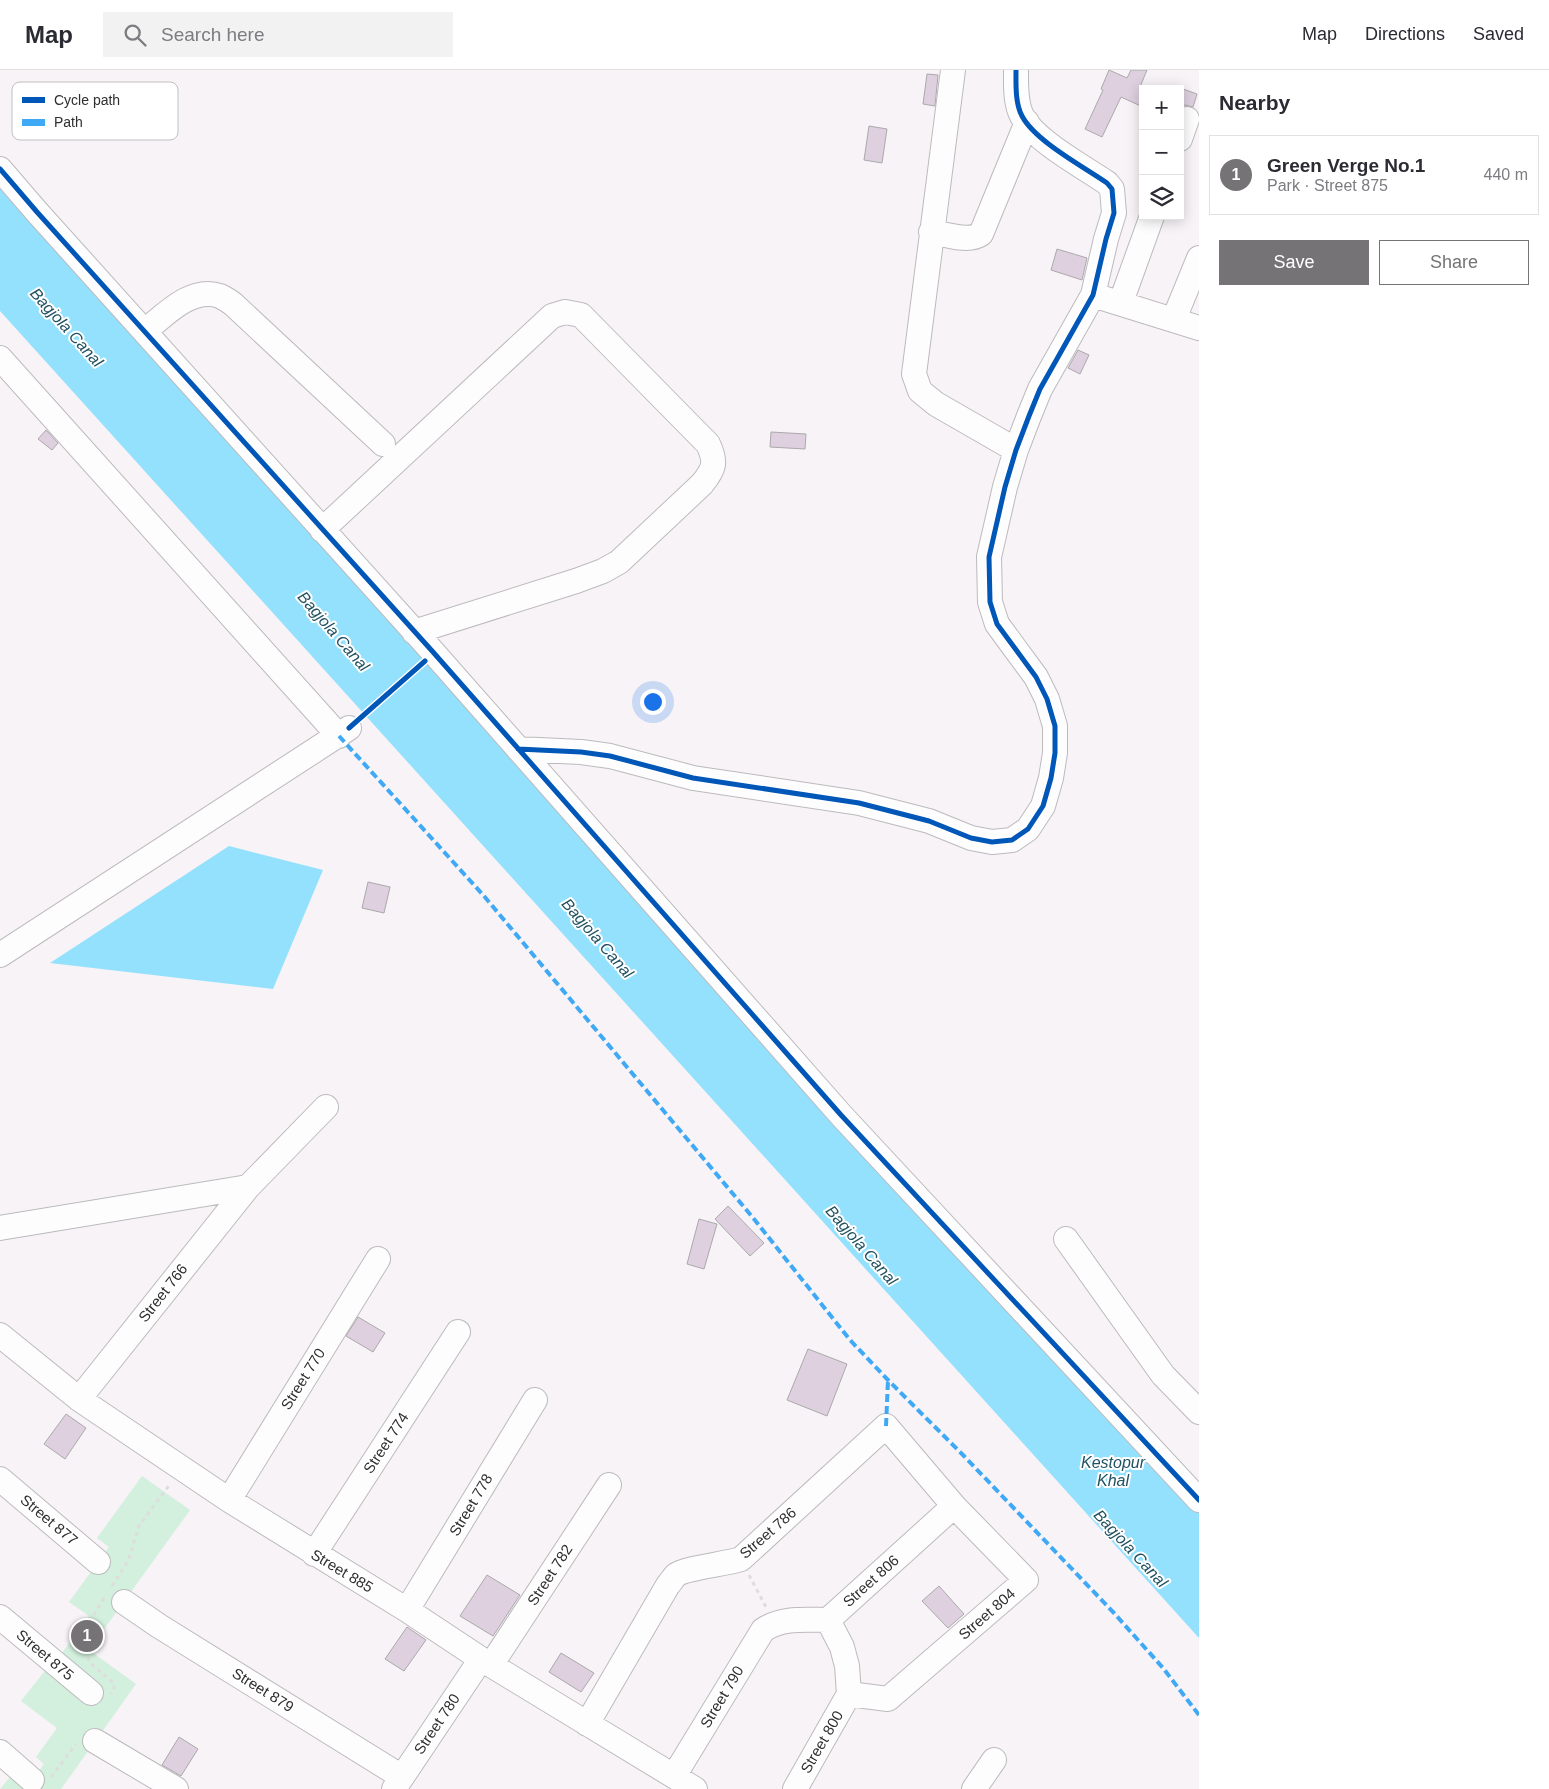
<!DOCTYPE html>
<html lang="en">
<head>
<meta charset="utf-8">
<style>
	:root { --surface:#fff; --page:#f2f2f3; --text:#2b2b33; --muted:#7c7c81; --line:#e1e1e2; --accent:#767376 }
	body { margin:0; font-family:Helvetica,sans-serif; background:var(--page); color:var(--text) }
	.controls { position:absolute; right:15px; top:15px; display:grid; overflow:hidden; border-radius:0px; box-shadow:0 2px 12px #0003 }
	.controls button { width:45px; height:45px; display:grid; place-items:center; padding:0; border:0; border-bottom:1px solid var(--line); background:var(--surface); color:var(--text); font:25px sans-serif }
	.you { position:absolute; left:652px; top:631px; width:18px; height:18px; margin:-12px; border:4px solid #fff; border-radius:50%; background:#1a73e8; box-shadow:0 0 0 8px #1a73e833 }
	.badge { display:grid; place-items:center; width:32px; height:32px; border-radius:50%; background:var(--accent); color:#fff; font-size:16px; font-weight:700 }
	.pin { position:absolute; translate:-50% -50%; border:2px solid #fff; box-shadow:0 1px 5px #0006 }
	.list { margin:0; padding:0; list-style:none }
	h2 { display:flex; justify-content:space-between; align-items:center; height:65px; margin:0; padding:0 20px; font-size:21px }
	h2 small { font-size:16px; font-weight:400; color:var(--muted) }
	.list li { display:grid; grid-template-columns:32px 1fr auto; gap:15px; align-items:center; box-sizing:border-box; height:80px; margin:0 10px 10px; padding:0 10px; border:1px solid var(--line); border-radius:0px }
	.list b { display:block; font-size:19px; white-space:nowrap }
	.list p { margin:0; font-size:16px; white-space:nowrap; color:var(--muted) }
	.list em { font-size:16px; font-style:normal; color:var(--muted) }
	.actions { display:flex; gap:10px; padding:15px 20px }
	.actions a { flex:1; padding:11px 0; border:1px solid var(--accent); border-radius:0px; text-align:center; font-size:18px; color:var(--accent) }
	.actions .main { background:var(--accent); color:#fff }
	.icon { flex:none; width:28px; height:28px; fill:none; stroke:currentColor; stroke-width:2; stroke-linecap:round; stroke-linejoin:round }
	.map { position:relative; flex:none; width:1199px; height:1719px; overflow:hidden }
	header { display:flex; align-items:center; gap:30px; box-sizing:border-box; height:70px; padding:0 25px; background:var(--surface); border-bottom:1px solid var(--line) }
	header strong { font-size:24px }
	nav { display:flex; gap:28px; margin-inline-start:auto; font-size:18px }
	.search { width:350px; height:45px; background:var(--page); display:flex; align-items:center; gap:12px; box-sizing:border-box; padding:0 18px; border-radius:0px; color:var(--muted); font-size:19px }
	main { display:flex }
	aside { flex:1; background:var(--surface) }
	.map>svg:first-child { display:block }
	.green { fill:#d3efdd }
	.water { fill:#94e1fd }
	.building { fill:#ded0df; stroke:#aba9ab }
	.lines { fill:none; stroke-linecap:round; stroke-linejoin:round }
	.minor-casing { stroke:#bdbabd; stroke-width:26 }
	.path { stroke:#deddde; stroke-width:3; stroke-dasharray:4 4; stroke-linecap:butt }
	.minor { stroke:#fefdfe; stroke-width:24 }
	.quiet { stroke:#3fa9f5; stroke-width:4; stroke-dasharray:8 4; stroke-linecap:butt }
	.cycleway-casing { stroke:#fff; stroke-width:8 }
	.cycleway { stroke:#0057b8; stroke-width:5 }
	.labels { text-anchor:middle; stroke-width:4; stroke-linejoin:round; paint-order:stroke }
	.street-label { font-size:15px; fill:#302e30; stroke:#fff }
	.water-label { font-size:16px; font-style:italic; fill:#225262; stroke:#fff }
	.key { fill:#fff; stroke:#c1c0c1; stroke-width:1 }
	.key-label { font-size:14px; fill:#302e30 }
</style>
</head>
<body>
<header>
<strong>Map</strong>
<div class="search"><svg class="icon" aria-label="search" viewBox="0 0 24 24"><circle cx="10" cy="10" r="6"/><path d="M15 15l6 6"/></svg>Search here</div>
<nav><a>Map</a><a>Directions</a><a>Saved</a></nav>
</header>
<main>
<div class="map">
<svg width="1199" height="1719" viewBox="0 0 1199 1719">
	<rect width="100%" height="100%" fill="#f7f3f7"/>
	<path class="green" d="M142,1406L190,1440L89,1580L136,1614L61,1719H0L10,1707L26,1718L44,1694L36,1687L57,1658L21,1631L48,1597L98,1613L60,1586L89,1546L69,1532L109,1477L97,1468Z"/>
	<path class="water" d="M0,98L1199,1425V1568L0,241Z
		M229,776L323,800L273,919L50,893Z"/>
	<path class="building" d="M1109,0L1127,8L1131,0H1147L1140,17L1143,18V37L1121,27L1102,67L1085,59L1103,20L1101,19Z
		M927,4L938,5L935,36L923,34Z
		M1180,18L1197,24L1193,37L1185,35L1180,37Z
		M869,56L887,59L882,93L864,90Z
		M1057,179L1087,188L1082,210L1051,200Z
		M1078,280L1089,285L1080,304L1068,298Z
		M46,360L58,373L52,380L38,369Z
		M771,362L806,364L805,379L770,377Z
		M368,812L390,817L384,843L362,838Z
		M728,1136L764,1173L750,1186L715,1149Z
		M699,1149L717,1154L704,1199L687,1194Z
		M358,1247L385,1263L373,1282L346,1266Z
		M808,1279L847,1294L827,1346L787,1330Z
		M66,1344L86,1358L65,1389L44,1374Z
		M487,1505L520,1525L493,1566L460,1546Z
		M939,1516L964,1544L948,1558L922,1531Z
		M407,1557L426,1570L404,1601L385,1589Z
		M561,1583L594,1603L581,1622L549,1602Z
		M179,1667L198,1679L181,1706L162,1695Z"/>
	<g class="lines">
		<defs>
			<path id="minor" d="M953,0L914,304L920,321L936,334L1016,380
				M1180,69L1187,49
				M0,99L37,142L433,582L841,1045L1199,1430
				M931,162C945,164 968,173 981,164L1027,52
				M1093,225L1199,258
				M1121,232L1152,146
				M1174,249L1199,188
				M145,261C165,245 191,216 220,226C224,228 229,231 233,234L383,374
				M0,288L339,666
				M322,460L552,246L565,242L581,245L708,374C717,393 714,399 702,414L619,492L603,501L576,511L414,562
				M518,679L581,682L610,686L693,708L859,733L929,751L971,768L992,772L1012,770L1028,759L1043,736L1051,708L1055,683V656L1047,629L1036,607L997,554L990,532L989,487L1005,417L1016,380L1029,346L1040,319L1093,225L1106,169L1114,143L1112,119L1107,113C1084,97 1035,71 1022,46C1015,33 1016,14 1016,0
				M0,885L349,658
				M0,1158L248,1117L326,1037
				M1066,1169L1163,1305L1199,1342
				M0,1265L79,1329L229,1430L407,1540L481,1589L695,1719
				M79,1329L248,1117
				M0,1409L98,1492
				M229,1430L378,1189
				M314,1484L458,1262
				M124,1532L159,1556L402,1707
				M407,1540L535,1330
				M0,1547L91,1623
				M828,1550L842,1577L847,1596L849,1624
				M491,1595L609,1415
				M587,1654L668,1515C671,1512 673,1508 676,1505C685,1498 726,1494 741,1489L886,1356L954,1436L1026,1510L888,1629L849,1624
				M95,1671L176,1719
				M0,1682L32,1710
				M674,1706L763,1560C783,1547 805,1550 828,1550L954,1436
				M394,1719L481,1589
				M795,1719L849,1624
				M974,1719L994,1690"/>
		</defs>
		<use href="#minor" class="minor-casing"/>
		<path class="path" d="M749,1505L766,1537
			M112,1516L128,1491L139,1456L170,1414
			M104,1528L87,1556V1583L90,1593L114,1613V1620L111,1624
			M51,1707L76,1674"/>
		<use href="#minor" class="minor"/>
		<path class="quiet" d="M339,666L484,826L754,1149L850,1270L888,1310L963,1385L1114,1543L1163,1598L1199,1645
			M886,1356L888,1310"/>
		<defs>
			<path id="cycleway" d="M0,99L37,142L433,582L841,1045L1199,1430
				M349,658L425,591
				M518,679L581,682L610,686L693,708L859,733L929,751L971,768L992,772L1012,770L1028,759L1043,736L1051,708L1055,683V656L1047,629L1036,607L997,554L990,532L989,487L1005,417L1016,380L1029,346L1040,319L1093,225L1106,169L1114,143L1112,119L1107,113C1084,97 1035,71 1022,46C1015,33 1016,14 1016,0"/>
		</defs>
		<use href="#cycleway" class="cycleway-casing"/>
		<use href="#cycleway" class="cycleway"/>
	</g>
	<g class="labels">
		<g class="street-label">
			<text transform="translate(163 1223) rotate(-52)" y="5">Street 766</text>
			<text transform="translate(303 1309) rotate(-58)" y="5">Street 770</text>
			<text transform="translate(386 1373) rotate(-57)" y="5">Street 774</text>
			<text transform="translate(471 1435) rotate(-59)" y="5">Street 778</text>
			<text transform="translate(49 1450) rotate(40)" y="5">Street 877</text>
			<text transform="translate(768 1463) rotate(-41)" y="5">Street 786</text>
			<text transform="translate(342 1501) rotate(31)" y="5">Street 885</text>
			<text transform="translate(550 1505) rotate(-57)" y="5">Street 782</text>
			<text transform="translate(871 1511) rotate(-42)" y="5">Street 806</text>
			<text transform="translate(987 1544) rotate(-41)" y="5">Street 804</text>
			<text transform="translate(45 1585) rotate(40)" y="5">Street 875</text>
			<text transform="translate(263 1620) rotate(32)" y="5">Street 879</text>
			<text transform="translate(722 1627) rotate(-59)" y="5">Street 790</text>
			<text transform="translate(437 1654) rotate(-56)" y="5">Street 780</text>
			<text transform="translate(822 1672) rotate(-60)" y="5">Street 800</text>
		</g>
		<g class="water-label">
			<text transform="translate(67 257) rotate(48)" y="6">Bagjola Canal</text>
			<text transform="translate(334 561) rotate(49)" y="6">Bagjola Canal</text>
			<text transform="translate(598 868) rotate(49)" y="6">Bagjola Canal</text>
			<text transform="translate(862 1175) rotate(49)" y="6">Bagjola Canal</text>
			<text x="1113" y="1398">Kestopur<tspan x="1113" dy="18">Khal</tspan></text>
			<text transform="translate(1131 1478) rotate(47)" y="6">Bagjola Canal</text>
		</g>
	</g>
	<rect x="12" y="12" width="166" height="58" rx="8" class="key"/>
	<rect x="22" y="27" width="23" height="6" fill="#0057b8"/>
	<rect x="22" y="49" width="23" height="7" fill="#3fa9f5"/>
	<g class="key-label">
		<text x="54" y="35">Cycle path</text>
		<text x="54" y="57">Path</text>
	</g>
</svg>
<div class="controls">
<button>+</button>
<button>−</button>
<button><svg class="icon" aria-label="layers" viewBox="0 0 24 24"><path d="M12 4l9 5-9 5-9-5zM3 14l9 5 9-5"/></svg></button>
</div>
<div class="you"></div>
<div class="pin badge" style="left:87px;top:1566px">1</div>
</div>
<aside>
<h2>Nearby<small></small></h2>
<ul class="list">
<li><span class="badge">1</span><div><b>Green Verge No.1</b><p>Park · Street 875</p></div><em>440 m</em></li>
</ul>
<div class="actions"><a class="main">Save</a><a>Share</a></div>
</aside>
</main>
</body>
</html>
